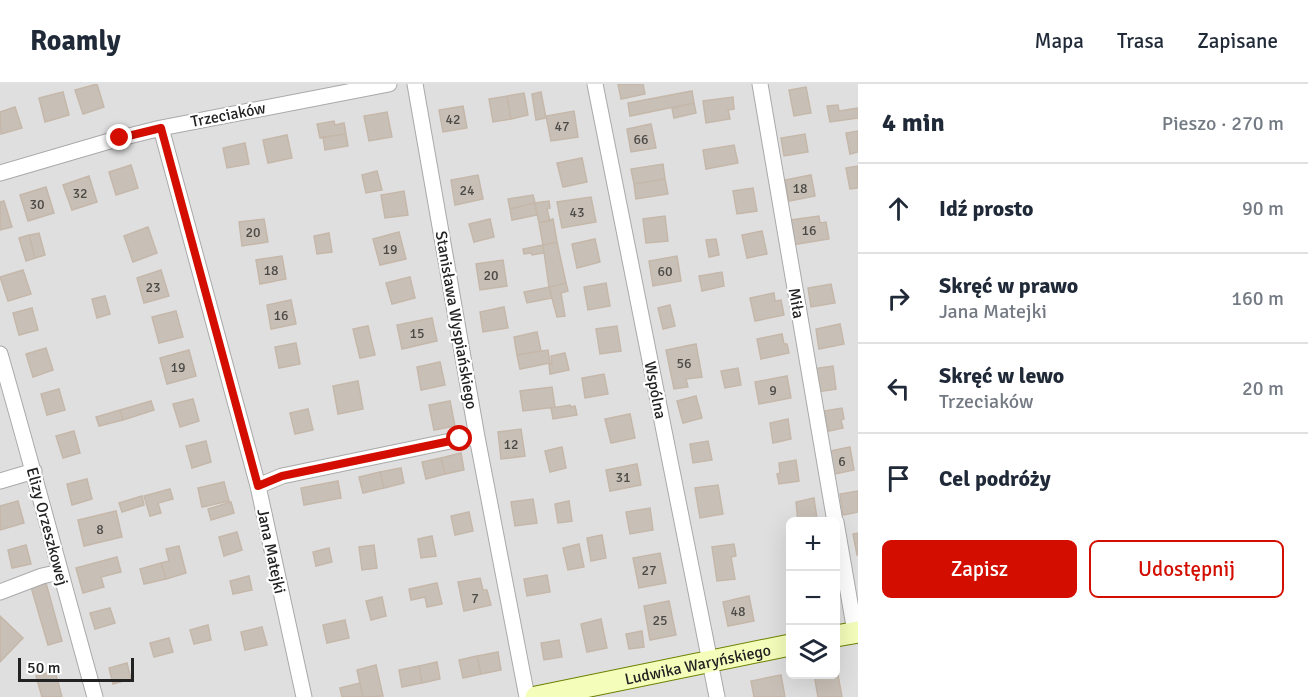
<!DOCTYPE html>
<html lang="pl">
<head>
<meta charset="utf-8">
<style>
	:root { --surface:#fff; --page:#f2f2f3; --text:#1f2937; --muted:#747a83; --line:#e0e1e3; --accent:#d30e00 }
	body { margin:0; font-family:Signika,sans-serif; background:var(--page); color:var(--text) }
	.controls { position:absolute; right:18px; bottom:18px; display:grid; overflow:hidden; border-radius:9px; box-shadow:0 6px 24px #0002 }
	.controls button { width:54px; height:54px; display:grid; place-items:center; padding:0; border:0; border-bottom:2px solid var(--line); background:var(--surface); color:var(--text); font:30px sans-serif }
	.scale { position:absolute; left:18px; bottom:15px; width:116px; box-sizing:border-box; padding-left:6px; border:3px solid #222; border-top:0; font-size:16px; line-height:21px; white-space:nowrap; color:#222; -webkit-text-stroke:4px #fff; paint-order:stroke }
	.stop { position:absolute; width:18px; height:18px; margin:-14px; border:4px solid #d30e00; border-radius:50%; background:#fff }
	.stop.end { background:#d30e00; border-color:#fff; box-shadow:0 2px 6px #0008 }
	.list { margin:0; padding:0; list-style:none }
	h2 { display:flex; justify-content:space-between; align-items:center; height:78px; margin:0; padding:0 24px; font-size:26px }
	h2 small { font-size:20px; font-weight:400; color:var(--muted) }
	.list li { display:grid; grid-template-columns:39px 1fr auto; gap:18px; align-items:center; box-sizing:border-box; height:90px; padding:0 24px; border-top:2px solid var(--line) }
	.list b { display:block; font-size:22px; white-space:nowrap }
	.list p { margin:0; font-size:20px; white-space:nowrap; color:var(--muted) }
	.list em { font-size:20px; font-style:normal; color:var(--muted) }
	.actions { display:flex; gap:12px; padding:18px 24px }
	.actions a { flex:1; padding:14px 0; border:2px solid var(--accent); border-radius:9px; text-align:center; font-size:21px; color:var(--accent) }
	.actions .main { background:var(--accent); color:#fff }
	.icon { flex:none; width:33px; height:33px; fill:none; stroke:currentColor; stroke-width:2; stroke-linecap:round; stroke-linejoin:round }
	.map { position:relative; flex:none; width:858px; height:613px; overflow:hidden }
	header { display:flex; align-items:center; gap:36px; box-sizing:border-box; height:84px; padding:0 30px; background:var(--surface); border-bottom:2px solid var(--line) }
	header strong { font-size:28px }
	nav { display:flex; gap:33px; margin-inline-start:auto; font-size:21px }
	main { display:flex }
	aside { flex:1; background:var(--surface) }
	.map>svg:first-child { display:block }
	.residential { fill:#e0dfdf; fill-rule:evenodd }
	.building { fill:#c8c0b7; stroke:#c5b7a9; stroke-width:1.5 }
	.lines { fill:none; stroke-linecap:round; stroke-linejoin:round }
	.minor-casing { stroke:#a9a9a9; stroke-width:17 }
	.secondary-casing { stroke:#6b8100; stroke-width:23 }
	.minor { stroke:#fff; stroke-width:15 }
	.secondary { stroke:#f5fdbb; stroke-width:21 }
	.route { stroke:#d30e00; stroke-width:8 }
	.labels { text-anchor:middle; stroke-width:4.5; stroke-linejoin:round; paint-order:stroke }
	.number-label { font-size:14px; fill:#4c4a47 }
	.street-label { font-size:16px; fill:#222; stroke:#fff }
</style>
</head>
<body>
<header>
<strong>Roamly</strong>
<nav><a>Mapa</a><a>Trasa</a><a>Zapisane</a></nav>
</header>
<main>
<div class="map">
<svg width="858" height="613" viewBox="0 0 858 613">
	<rect width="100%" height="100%" fill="#f2f0e8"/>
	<path class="residential" d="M0,0H858V613H0ZM790,438H836V590H790Z"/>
	<path class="building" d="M97,0L104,23L83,30L75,6Z
		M618,0H643L645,10L621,15Z
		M806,3L811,29L794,32L789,6Z
		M692,7L694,19L630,32L628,19Z
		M63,8L69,31L45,38L39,14Z
		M541,8L546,34L536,36L532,10Z
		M524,9L528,31L511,35L507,12Z
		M507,12L511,35L493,38L489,15Z
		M733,13L734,25L728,26L730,35L706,39L703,17Z
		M694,19L696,29L674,34L672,24Z
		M838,21L839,27L858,24V34L830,38L827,22Z
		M463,22L467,44L443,48L439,26Z
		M15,23L22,44L1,50L0,28Z
		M574,27L578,53L551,57L546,32Z
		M387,28L392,53L369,57L364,32Z
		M334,37L335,41L344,39L346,50L320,54L317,40Z
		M651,40L656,64L631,68L627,45Z
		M858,47V68L850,70L846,49Z
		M346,50L348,62L325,66L323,53Z
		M805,50L808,68L784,72L781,54Z
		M287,51L292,74L268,79L263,56Z
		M245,59L249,80L227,84L223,64Z
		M734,61L738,79L706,85L703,66Z
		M582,74L587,98L563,103L557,79Z
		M663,80L665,95L634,100L631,85Z
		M131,81L138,104L116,111L109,88Z
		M858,82V104L850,105L846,84Z
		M377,87L382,106L366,109L362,91Z
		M478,91L483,115L455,121L451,96Z
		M811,91L815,112L789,117L785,96Z
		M89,92L97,118L72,126L63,101Z
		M665,95L668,110L636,115L634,100Z
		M46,103L54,129L28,137L20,111Z
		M753,104L757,127L737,130L733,107Z
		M404,107L408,131L385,134L381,111Z
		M533,111L535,119L510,125L508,115Z
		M591,113L596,138L562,144L557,118Z
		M4,117L12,143L0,146V118Z
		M549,117L550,124L547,125L550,137L539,139L535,119Z
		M535,119L537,131L512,136L510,125Z
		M665,132L668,157L646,159L643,135Z
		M819,132L820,139L826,138L829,155L791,161L793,146L791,136Z
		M264,135L268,158L242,162L239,138Z
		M490,135L494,153L474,158L469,140Z
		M553,135L557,158L543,161L539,139Z
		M148,143L157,169L133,178L124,152Z
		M762,147L767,170L747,174L742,151Z
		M399,148L406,175L380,181L373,155Z
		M39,149L45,171L35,174L29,151Z
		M329,149L332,168L317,170L314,152Z
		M29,151L35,174L26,177L19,154Z
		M595,155L600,178L577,184L572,160Z
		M716,155L719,171L709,173L706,156Z
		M557,158L566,199L549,203L543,161Z
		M543,161L544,169L532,171L531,169L524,170L523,165Z
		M282,172L286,195L260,200L256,176Z
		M677,172L681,197L653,202L649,177Z
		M503,176L507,202L480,206L476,180Z
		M23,186L31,210L8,217L0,193Z
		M161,186L169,212L144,219L137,194Z
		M722,188L724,202L702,207L699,192Z
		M410,193L415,214L392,220L386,199Z
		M566,199L568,207L561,209L565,232L557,233L549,203Z
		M606,199L610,222L588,226L584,203Z
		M831,200L835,219L811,223L808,204Z
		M549,203L552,214L527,219L524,208Z
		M774,209L775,217L781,216L784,231L755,237L750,214Z
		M105,212L110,230L97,234L92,215Z
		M291,216L296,240L271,245L267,221Z
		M670,221L675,242L663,245L658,224Z
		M504,223L508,244L483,248L480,228Z
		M32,224L38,246L19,251L13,229Z
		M176,227L183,253L159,259L152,233Z
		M432,234L437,257L402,265L397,241Z
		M840,240L844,260L819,265L816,245Z
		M368,242L375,271L360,274L353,245Z
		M617,242L621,267L600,270L596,245Z
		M537,248L541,267L517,271L514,253Z
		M782,250L784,260H787L789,269L761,275L757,255Z
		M296,259L300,280L279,284L275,263Z
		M696,260L702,293L686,295L688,303L674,305L666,266Z
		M46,264L53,286L33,293L26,270Z
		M189,266L196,292L167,300L160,274Z
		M548,266L550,279L520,285L517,271Z
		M565,269L569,286L550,290L549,280H552L551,272Z
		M440,278L445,301L421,306L417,283Z
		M833,282L836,305L817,308L813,285Z
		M738,284L741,301L725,304L721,287Z
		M604,290L608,310L585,314L582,294Z
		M787,292L791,314L759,320L755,298Z
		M358,297L363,325L338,330L333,302Z
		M552,303L555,323L523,327L520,307Z
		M59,305L65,326L47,331L41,310Z
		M696,312L702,334L683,339L677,317Z
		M193,315L199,337L180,343L173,320Z
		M151,317L154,326L123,336L120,326Z
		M450,317L455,342L434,346L429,321Z
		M570,321L571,323L575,322L577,331L553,335L551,324Z
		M842,324L844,335L841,336L843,344L829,347L824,327Z
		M308,325L313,346L295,350L290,329Z
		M120,326L123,336L99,342L96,333Z
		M630,330L635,354L611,359L605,335Z
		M788,335L791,355L773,359L770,339Z
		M521,345L525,372L501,375L498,348Z
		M74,347L80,369L63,374L56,352Z
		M206,357L211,378L192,384L186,362Z
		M708,357L712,376L693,379L690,360Z
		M562,363L566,384L550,388L545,367Z
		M850,363L854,386L834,390L830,367Z
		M461,369L464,386L445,390L441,374Z
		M441,374L445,390L426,395L422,378Z
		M796,376L799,397L779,400L777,390L780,389L779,379Z
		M637,380L641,401L610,407L606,386Z
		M401,384L404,399L384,404L380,388Z
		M380,388L384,404L363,409L359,393Z
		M87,395L92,415L72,421L67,400Z
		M338,397L341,414L304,421L301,404Z
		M224,398L229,417L202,423L198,404Z
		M718,401L723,430L700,434L695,404Z
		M170,405L173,415L158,419L161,429L150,432L144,412Z
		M858,407V428L843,431L840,410Z
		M142,412L144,421L122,428L119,419Z
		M814,414L817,435L798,438L796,418Z
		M533,415L537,439L515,442L511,418Z
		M18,417L24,439L0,446V422Z
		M569,417L572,437L558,439L555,420Z
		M231,418L234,429L211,436L208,425Z
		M650,424L653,446L630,450L626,428Z
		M116,427L122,453L84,462L78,436Z
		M469,428L473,447L455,451L451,432Z
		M237,448L242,466L224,472L219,453Z
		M858,449V470L857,471L853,450Z
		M602,451L606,474L591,477L587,454Z
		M432,452L436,472L421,474L418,455Z
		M579,460L584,483L568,486L563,464Z
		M734,460L736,472L731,473L735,495L717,497L712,463Z
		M26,461L31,480L12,484L8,466Z
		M374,461L377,484L362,486L359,463Z
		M179,462L186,489L166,495L161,479L169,477L166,465Z
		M329,464L332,478L316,482L313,468Z
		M660,469L666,499L639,504L633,474Z
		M117,473L121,488L101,493L104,503L83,509L76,484Z
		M161,479L166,495L144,500L140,485Z
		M547,491L550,508L527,512L524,495Z
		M249,492L252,506L233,510L230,497Z
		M480,494L483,506H487L491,521L464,527L458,498Z
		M46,499L62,557L48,561L31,503Z
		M437,499L442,520L427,523L425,513L411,516L409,505Z
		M749,512L754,537L728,542L723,518Z
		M382,513L386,532L371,536L366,517Z
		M669,517L676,551L650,556L644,522Z
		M110,524L115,539L95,545L90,529Z
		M0,532L23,554L0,578Z
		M601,535L607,564L587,568L581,540Z
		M345,536L349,554L327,559L323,541Z
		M208,541L211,556L194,560L190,546Z
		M262,543L267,561L245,566L241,548Z
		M642,547L644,563L629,565L626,550Z
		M169,554L173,568L154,573L150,559Z
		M559,556L562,573L544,576L541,559Z
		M498,568L501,586L481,590L477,572Z
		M477,572L481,590L463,594L459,576Z
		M437,578L440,595L422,599L419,582Z
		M127,579L131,595L113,600L109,584Z
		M836,580L842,613H818L814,590H836Z
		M376,581L383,612L363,613L357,586Z
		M419,582L422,599L402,603L399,586Z
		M55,587L62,613H42L36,592Z
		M781,591L785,613H754L751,597Z
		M360,599L363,613H342L340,604Z"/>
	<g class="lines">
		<defs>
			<path id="minor" d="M415,0L477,353L527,613
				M595,0L717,613
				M760,0L835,438
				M161,44L258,402L304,613
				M0,89L113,56L161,44L389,0
				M0,270C33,384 63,499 95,613
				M0,397L34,387
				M258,402L282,392L460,355L477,353
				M836,438L855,548
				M0,508L42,492L60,488"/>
			<g id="secondary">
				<path d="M836,552L858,548"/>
				<path id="s1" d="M536,613L790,561"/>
			</g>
		</defs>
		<use href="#minor" class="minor-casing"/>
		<use href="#secondary" class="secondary-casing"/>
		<use href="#minor" class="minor"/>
		<use href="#secondary" class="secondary"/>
	</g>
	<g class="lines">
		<path class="route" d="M120,54L161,44L258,402L282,392L460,355"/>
	</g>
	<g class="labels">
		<g class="number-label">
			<text x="453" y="40">42</text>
			<text x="562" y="47">47</text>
			<text x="641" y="60">66</text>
			<text x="800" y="109">18</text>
			<text x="467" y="111">24</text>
			<text x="80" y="114">32</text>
			<text x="37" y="125">30</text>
			<text x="577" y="133">43</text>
			<text x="809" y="151">16</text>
			<text x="253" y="153">20</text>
			<text x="390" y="170">19</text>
			<text x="271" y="191">18</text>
			<text x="665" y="192">60</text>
			<text x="491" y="196">20</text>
			<text x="153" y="208">23</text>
			<text x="281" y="236">16</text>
			<text x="417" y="254">15</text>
			<text x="684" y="284">56</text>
			<text x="178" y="288">19</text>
			<text x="773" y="311">9</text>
			<text x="511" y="365">12</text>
			<text x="842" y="382">6</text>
			<text x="623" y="398">31</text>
			<text x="100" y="450">8</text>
			<text x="649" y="491">27</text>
			<text x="475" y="519">7</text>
			<text x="738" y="532">48</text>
			<text x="660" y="541">25</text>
		</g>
		<g class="street-label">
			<text transform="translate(228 30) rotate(-11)" y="6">Trzeciaków</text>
			<text transform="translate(797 219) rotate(80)" y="6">Miła</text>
			<text transform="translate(457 236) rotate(80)" y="6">Stanisława Wyspiańskiego</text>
			<text transform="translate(656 306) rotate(79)" y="6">Wspólna</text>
			<text transform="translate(48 442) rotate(75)" y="6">Elizy Orzeszkowej</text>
			<text transform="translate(272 467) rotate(78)" y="6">Jana Matejki</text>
			<text dy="6" stroke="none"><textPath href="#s1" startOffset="165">Ludwika Waryńskiego</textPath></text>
		</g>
	</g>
</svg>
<div class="controls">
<button>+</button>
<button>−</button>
<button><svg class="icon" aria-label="layers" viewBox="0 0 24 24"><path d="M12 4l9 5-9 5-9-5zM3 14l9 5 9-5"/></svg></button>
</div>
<div class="scale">50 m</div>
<div class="stop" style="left:460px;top:355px"></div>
<div class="stop end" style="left:120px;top:54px"></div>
</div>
<aside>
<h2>4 min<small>Pieszo · 270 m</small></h2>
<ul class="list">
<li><svg class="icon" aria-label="ahead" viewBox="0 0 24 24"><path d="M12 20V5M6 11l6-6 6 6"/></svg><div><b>Idź prosto</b></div><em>90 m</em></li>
<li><svg class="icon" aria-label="right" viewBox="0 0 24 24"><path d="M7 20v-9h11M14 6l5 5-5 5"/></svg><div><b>Skręć w prawo</b><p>Jana Matejki</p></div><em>160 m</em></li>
<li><svg class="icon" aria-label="left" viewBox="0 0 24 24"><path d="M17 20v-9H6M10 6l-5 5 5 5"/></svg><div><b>Skręć w lewo</b><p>Trzeciaków</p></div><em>20 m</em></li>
<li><svg class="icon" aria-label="arrive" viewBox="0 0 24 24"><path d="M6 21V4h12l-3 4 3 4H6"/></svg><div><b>Cel podróży</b></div></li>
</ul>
<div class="actions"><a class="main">Zapisz</a><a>Udostępnij</a></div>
</aside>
</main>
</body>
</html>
